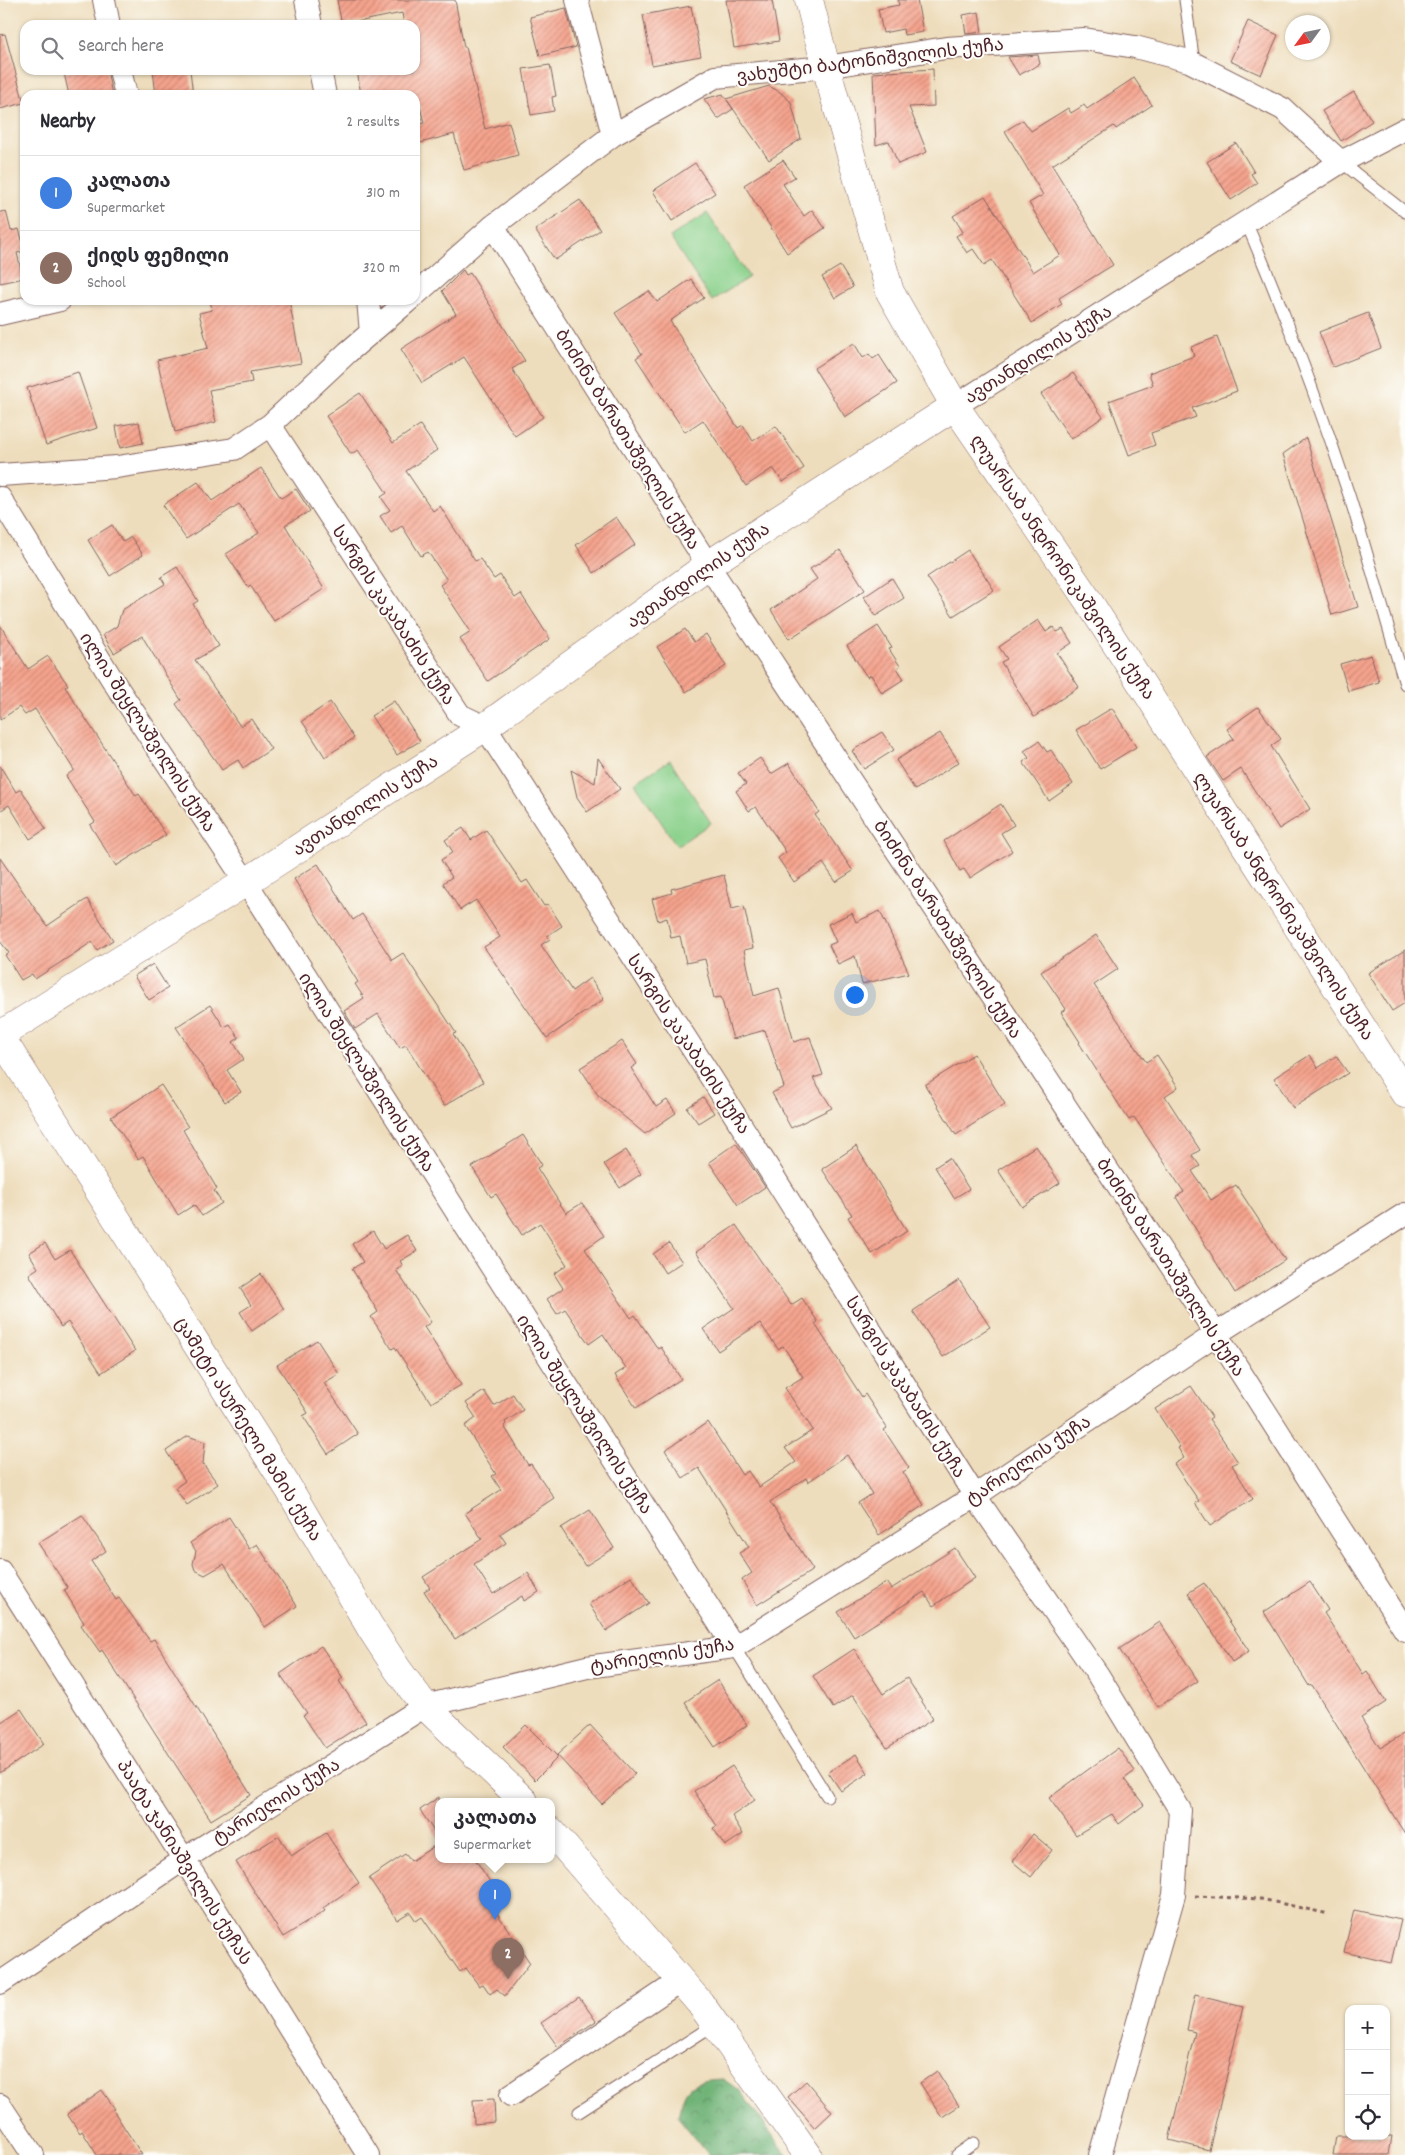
<!DOCTYPE html>
<html lang="en">
<head>
<meta charset="utf-8">
<style>
	:root { --surface:#fff; --page:#f2f2f3; --text:#2b2b33; --muted:#7c7c81; --line:#e1e1e2; --accent:#d1495b }
	body { margin:0; font-family:Dekko,"Noto Sans Georgian",sans-serif; background:var(--page); color:var(--text) }
	.controls { position:absolute; right:15px; bottom:15px; display:grid; overflow:hidden; border-radius:10px; box-shadow:0 1px 4px #0004 }
	.controls button { width:45px; height:45px; display:grid; place-items:center; padding:0; border:0; border-bottom:1px solid var(--line); background:var(--surface); color:var(--text); font:25px sans-serif }
	.compass { position:absolute; left:1285px; top:15px; width:45px; height:45px; border-radius:50%; background:var(--surface); box-shadow:0 1px 4px #0004; rotate:237deg }
	.you { position:absolute; left:854px; top:994px; width:18px; height:18px; margin:-12px; border:4px solid #fff; border-radius:50%; background:#1a73e8; box-shadow:0 0 0 8px #1a73e833 }
	.badge { display:grid; place-items:center; width:32px; height:32px; border-radius:50%; background:var(--accent); color:#fff; font-size:16px; font-weight:700 }
	.pin { position:absolute; translate:-50% -41px; filter:drop-shadow(0 1px 2px #0008) }
	.pin::after { content:''; position:absolute; top:26px; width:18px; height:15px; background:inherit; clip-path:polygon(0 0,100% 0,50% 100%) }
	.popup { position:absolute; left:435px; top:1798px; width:120px; height:65px; box-sizing:border-box; display:grid; place-content:center; border-radius:10px; background:var(--surface); filter:drop-shadow(0 1px 4px #0005); font-size:16px; white-space:nowrap; color:var(--muted) }
	.popup b { font-size:19px; color:var(--text) }
	.popup::after { content:''; position:absolute; left:50%; top:100%; margin-left:-10px; border:10px solid transparent; border-top-color:var(--surface) }
	.list { margin:0; padding:0; list-style:none }
	h2 { display:flex; justify-content:space-between; align-items:center; height:65px; margin:0; padding:0 20px; font-size:21px }
	h2 small { font-size:16px; font-weight:400; color:var(--muted) }
	.list li { display:grid; grid-template-columns:32px 1fr auto; gap:15px; align-items:center; box-sizing:border-box; height:75px; padding:0 20px; border-top:1px solid var(--line) }
	.list b { display:block; font-size:19px; white-space:nowrap }
	.list p { margin:0; font-size:16px; white-space:nowrap; color:var(--muted) }
	.list em { font-size:16px; font-style:normal; color:var(--muted) }
	.icon { flex:none; width:28px; height:28px; fill:none; stroke:currentColor; stroke-width:2; stroke-linecap:round; stroke-linejoin:round }
	.map { position:relative; flex:none; width:1405px; height:2155px; overflow:hidden }
	.search { position:absolute; background:var(--surface); box-shadow:0 1px 4px #0004; left:20px; top:20px; width:400px; height:55px; display:flex; align-items:center; gap:12px; box-sizing:border-box; padding:0 18px; border-radius:15px; color:var(--muted); font-size:19px }
	.panel { position:absolute; background:var(--surface); box-shadow:0 1px 4px #0004; left:20px; top:90px; width:400px; height:215px; border-radius:15px }
	.map>svg:first-child { display:block }
	.forest { fill:url(#forest-crowns); stroke:#5c6850 }
	.pitch { fill:#89d08a; stroke:#6a785a }
	.building { fill:url(#building-hatch) }
	.lines { fill:none; stroke-linecap:round; stroke-linejoin:round }
	.lane-casing { stroke:#83625e; stroke-width:13 }
	.street-casing { stroke:#83625e; stroke-width:24 }
	.secondary-casing { stroke:#83625e; stroke-width:29 }
	.path { stroke:#83625e; stroke-width:3; stroke-dasharray:4 4; stroke-linecap:butt }
	.lane { stroke:#fff; stroke-width:11 }
	.street { stroke:#fff; stroke-width:22 }
	.secondary { stroke:#fff; stroke-width:28 }
	.labels { text-anchor:middle; stroke-width:4; stroke-linejoin:round; paint-order:stroke }
	.street-label { font-size:18px; fill:#4a1f2b; stroke:#fdfcf7 }
</style>
</head>
<body>
<div class="map">
<svg width="1405" height="2155" viewBox="0 0 1405 2155">
	<defs>
		<pattern id="forest-crowns" width="20" height="18" patternUnits="userSpaceOnUse" patternTransform="scale(1.25)"><rect width="20" height="18" fill="#6eb276"/><path d="M2 6a3 3 0 1 1 6 0M12 15a3 3 0 1 1 6 0" fill="none" stroke="#5c9061"/></pattern>
		<pattern id="building-hatch" width="6" height="6" patternUnits="userSpaceOnUse" patternTransform="scale(1.25)"><rect width="6" height="6" fill="#f6a48e"/><path d="M-1 1l2-2M0 6l6-6M5 7l2-2" fill="none" stroke="#c98574"/></pattern>
	</defs>
	<rect width="100%" height="100%" fill="#fdfcf7"/>
	<filter id="ink" filterUnits="userSpaceOnUse"><feTurbulence type="fractalNoise" baseFrequency=".02" numOctaves="2"/><feDisplacementMap in="SourceGraphic" scale="10" xChannelSelector="R" yChannelSelector="G"/><feConvolveMatrix kernelMatrix="1 2 1 2 8 2 1 2 1" color-interpolation-filters="sRGB"/></filter>
	<filter id="wash" filterUnits="userSpaceOnUse"><feTurbulence type="fractalNoise" baseFrequency=".0096" numOctaves="4" result="noise"/><feDisplacementMap in="SourceGraphic" scale="20" xChannelSelector="R" yChannelSelector="G"/><feGaussianBlur stdDeviation="1.12" result="paint"/><feColorMatrix in="noise" values="0 0 0 0 0 0 0 0 0 0 0 0 0 0 0 0 0 1.4 0 .05"/><feComposite in="paint" operator="in"/></filter>
	<g filter="url(#wash)">
		<rect width="100%" height="100%" fill="#eeddbc"/>
		<path class="forest" d="M723,2079L740,2091L787,2155H709L678,2117C685,2084 689,2081 723,2079Z"/>
		<path class="pitch" d="M707,213L749,277L712,301L670,237Z
			M670,760L711,823L677,846L635,783Z"/>
		<g id="blocks">
			<path class="building" d="M337,0H455L464,47H466L485,129L509,122L518,155L464,170L454,134L420,143L415,125L424,123L417,95H361L357,70H415V25H404L402,13L342,25Z
				M726,0H772L779,41L734,48Z
				M898,0H917L923,32L904,35L903,29L883,33L878,9L899,5Z
				M691,6L701,56L652,65L643,15Z
				M566,8L576,47L540,56L530,17Z
				M979,12L982,32L966,34L963,15Z
				M1248,21L1278,35L1261,75L1230,61Z
				M5,34L24,103L0,109V35Z
				M1038,55L1040,64L1019,75L1008,57Z
				M550,65L556,96L552,97L554,111L531,115L523,69Z
				M933,69L934,106L909,107L927,152L898,164L889,141L876,145L873,73Z
				M79,70H107L112,95H69L64,73Z
				M153,70H190L193,95H156Z
				M1134,78L1152,105L1116,129L1114,126L1052,165L1113,265L1059,298L1062,304L1032,323L992,260L984,265L973,249L967,253L956,236L963,232L953,216L985,196L1033,272L1060,255L1029,203L1043,195L1005,131L1023,120L1031,131L1068,108L1071,113L1084,105L1087,109Z
				M769,86L780,92L791,102L801,139L769,160L727,100L733,109L718,119L704,99L723,94L726,99Z
				M1354,92L1372,121L1341,141L1322,111Z
				M1236,143L1254,172L1251,174L1257,183L1231,200L1207,162Z
				M783,160L795,177L783,184L804,216L812,210L825,228L787,253L744,185Z
				M695,163L715,193L672,221L653,191Z
				M580,200L600,230L555,260L535,230Z
				M6,211L11,231L19,229L25,251L17,253L23,278L0,283V212Z
				M840,266L853,287L835,298L822,277Z
				M463,270L466,275L470,273L525,361L512,369L543,417L515,436L464,357L422,383L401,349L456,314L442,291Z
				M691,279L704,298L670,321L738,428L743,425L753,441L776,426L804,468L783,482L773,468L746,486L703,420L685,432L636,358L642,354L615,313L649,291L657,302Z
				M210,300H289L301,363L250,372L252,382L209,390L216,422L175,432L157,360L208,348L199,313L212,310Z
				M1368,313L1381,348L1333,367L1319,332Z
				M1217,337L1237,391L1192,408L1196,417L1151,433L1155,445L1129,455L1109,401L1153,385L1149,373L1194,356L1191,347Z
				M854,343L863,358L869,354L873,359L879,355L897,383L845,417L814,368Z
				M78,372L97,428L46,445L27,388Z
				M1073,373L1103,417L1071,439L1041,394Z
				M360,393L393,443L420,425L437,450L406,471L433,511L440,506L475,561L480,559L494,579L500,575L515,598L521,594L550,639L488,681L460,639L471,632L440,585L447,580L428,552L421,556L402,526L391,533L380,516L390,510L381,497L387,493L358,450L351,454L326,416Z
				M139,422L143,443L120,448L116,426Z
				M1306,438L1358,607L1332,615L1283,454Z
				M261,468L281,498L296,489L310,511L285,525L324,589L274,621L250,585L248,587L226,554L259,533L239,504L186,539L163,505L198,482L212,501Z
				M616,517L635,545L594,573L576,545Z
				M112,525L123,542L131,537L143,555L110,576L88,540Z
				M840,550L865,590L789,639L771,610L817,579L810,569Z
				M968,550L994,590L953,616L927,577Z
				M177,567L198,601L193,604L219,646L195,660L240,726L251,719L271,749L243,768L238,760L222,770L176,704L181,700L142,636L114,653L103,635L117,626L122,610L165,584L161,577Z
				M892,578L904,598L876,616L864,597Z
				M1038,620L1046,632L1053,627L1057,632L1063,629L1072,643L1057,653L1079,687L1034,717L1001,662L1007,659L999,647Z
				M0,625L28,669L48,656L68,685L65,687L136,796L139,794L166,835L116,866L90,825L95,822L66,776L74,770L35,709L25,715L19,707L0,720Z
				M878,626L892,648L889,649L900,666L897,668L904,679L882,693L871,675L867,677L847,646Z
				M685,629L694,642L706,634L726,666L686,692L657,647Z
				M1371,655L1379,682L1348,691L1340,664Z
				M394,701L420,741L397,755L371,716Z
				M330,702L354,738L325,757L302,721Z
				M1258,707L1281,739L1271,746L1310,809L1279,829L1241,769L1223,781L1207,757L1234,739L1227,729Z
				M1112,708L1136,747L1100,769L1076,730Z
				M882,732L894,750L864,769L852,751Z
				M940,733L959,762L915,790L896,760Z
				M1039,741L1047,752L1051,750L1073,784L1049,801L1023,762L1029,758L1024,751Z
				M598,758L620,789L587,812L577,797L571,770L595,783Z
				M760,758L771,774L789,763L819,812L815,815L853,871L836,882L823,863L794,882L778,858L786,852L756,807L749,811L736,791L746,784L738,773Z
				M0,766L16,792L21,789L46,829L30,839L9,805L0,811Z
				M1001,804L1014,825L1001,833L1012,851L970,878L964,869L960,871L944,841Z
				M463,828L471,840L486,830L522,883L527,880L544,906L548,904L562,926L547,936L550,939L541,945L572,991L590,978L604,999L547,1038L484,947L500,937L476,900L460,910L443,883L452,877L441,860L453,852L445,840Z
				M0,858L47,926L87,899L113,940L97,950L92,942L35,979L32,974L21,980L5,955L9,953L0,941Z
				M318,864L353,920L362,914L392,960L403,953L456,1033L453,1034L483,1082L444,1106L406,1045L400,1048L378,1014L355,1029L344,1011L364,998L355,984L358,982L294,879Z
				M724,875L732,909L744,906L753,948L744,950L754,996L779,988L794,1042L810,1037L823,1075L813,1078L832,1108L791,1128L772,1093L784,1087L765,1030L733,1039L721,997L714,998L705,959L686,963L680,936L671,938L667,918L658,921L652,899L672,893L671,889Z
				M880,911L909,973L862,984L855,956L838,964L829,945L836,942L828,924L852,913L856,922Z
				M1096,935L1118,969L1094,985L1146,1062L1157,1055L1178,1087L1165,1096L1200,1150L1192,1155L1200,1166L1192,1171L1211,1200L1236,1185L1285,1260L1235,1293L1176,1197L1184,1192L1134,1117L1129,1120L1079,1043L1080,1042L1061,1012L1066,1009L1041,972Z
				M1405,950V1003L1392,1011L1368,973Z
				M153,964L168,988L149,1000L134,976Z
				M210,1005L224,1027L230,1024L239,1038L233,1042L244,1059L227,1070L241,1092L225,1102L176,1027Z
				M622,1041L637,1064L631,1068L656,1107L667,1100L676,1113L645,1134L598,1095L580,1068Z
				M974,1054L1005,1104L956,1135L925,1085Z
				M1310,1055L1318,1068L1336,1056L1348,1073L1293,1108L1274,1078Z
				M161,1085L188,1127L183,1130L217,1189L214,1191L222,1203L202,1216L194,1205L178,1215L143,1156L138,1159L111,1117Z
				M703,1097L714,1113L698,1123L687,1108Z
				M523,1135L542,1165L537,1168L566,1213L582,1203L604,1236L585,1249L631,1318L635,1315L658,1349L661,1347L681,1379L636,1408L615,1375L626,1368L603,1334L589,1344L565,1309L557,1314L547,1299L563,1288L554,1274L567,1265L540,1223L522,1235L496,1194L491,1197L472,1167Z
				M736,1143L765,1187L738,1205L709,1162Z
				M856,1146L907,1231L872,1254L848,1217L852,1215L822,1169Z
				M1036,1146L1060,1183L1022,1207L998,1170Z
				M626,1150L641,1174L620,1188L604,1164Z
				M949,1158L969,1189L954,1198L935,1167Z
				M736,1225L791,1305L802,1298L818,1322L815,1324L862,1397L865,1394L887,1428L884,1430L909,1468L903,1472L924,1505L879,1535L858,1503L872,1494L847,1455L808,1482L806,1478L770,1502L813,1570L757,1605L742,1580L752,1573L739,1553L749,1547L699,1468L683,1478L665,1450L708,1422L742,1475L748,1471L759,1487L796,1462L785,1448L813,1430L785,1388L803,1377L783,1346L778,1349L760,1323L718,1351L703,1329L734,1308L696,1252Z
				M373,1231L384,1249L407,1235L417,1251L400,1261L403,1266L396,1270L431,1322L424,1327L461,1385L431,1403L395,1347L392,1349L371,1317L378,1312L352,1269L363,1262L352,1244Z
				M45,1243L55,1259L70,1250L135,1351L101,1373L68,1322L61,1327L29,1274L38,1268L29,1253Z
				M669,1243L682,1262L665,1273L653,1254Z
				M261,1274L284,1309L252,1331L240,1312L251,1305L240,1288Z
				M959,1280L990,1327L943,1357L913,1311Z
				M317,1340L339,1374L324,1383L358,1434L328,1454L303,1416L308,1413L277,1365Z
				M1191,1386L1212,1417L1209,1419L1238,1462L1232,1465L1253,1499L1210,1526L1195,1503L1199,1501L1174,1464L1184,1458L1178,1448L1180,1447L1155,1409Z
				M484,1391L494,1406L513,1394L523,1410L505,1422L506,1424L504,1426L528,1465L531,1464L554,1498L500,1534L506,1543L474,1564L493,1594L528,1573L539,1592L524,1601L522,1596L455,1639L424,1591L430,1588L423,1577L482,1539L465,1513L501,1490L492,1476L496,1474L465,1426L476,1418L466,1403Z
				M188,1436L205,1442L203,1464L218,1484L187,1505L175,1488L185,1481L166,1451Z
				M590,1510L614,1548L585,1566L561,1528Z
				M82,1515L106,1551L91,1561L116,1600L119,1598L150,1641L154,1639L251,1795L211,1820L102,1650L100,1652L81,1625L84,1623L64,1590L68,1588L38,1543Z
				M229,1517L249,1549L257,1544L297,1606L265,1627L224,1564L205,1575L195,1570L193,1564L196,1551L190,1543Z
				M955,1548L975,1578L933,1606L924,1592L854,1637L838,1612L886,1582L891,1589Z
				M631,1576L649,1603L606,1631L589,1604Z
				M1310,1582L1328,1610L1324,1613L1363,1674L1367,1671L1386,1702L1361,1718L1380,1748L1405,1733V1834L1312,1685L1309,1686L1264,1612Z
				M1204,1583L1249,1651L1232,1662L1188,1593Z
				M1160,1622L1198,1681L1158,1707L1119,1649Z
				M321,1646L343,1678L339,1681L366,1722L325,1748L303,1715L307,1713L280,1674Z
				M854,1649L883,1694L907,1678L933,1719L887,1748L853,1695L833,1708L813,1676Z
				M718,1680L747,1725L715,1747L685,1702Z
				M21,1709L44,1744L0,1773V1723Z
				M526,1725L558,1757L535,1780L503,1747Z
				M590,1725L635,1774L602,1804L557,1755Z
				M1118,1748L1135,1771L1124,1779L1144,1805L1119,1824L1112,1814L1076,1835L1049,1798Z
				M856,1754L868,1773L841,1791L828,1772Z
				M732,1766L755,1800L732,1816L743,1834L725,1846L713,1828L717,1826L694,1791Z
				M439,1797V1839L420,1810Z
				M326,1833L359,1883L323,1908L325,1911L283,1937L236,1862L279,1836L291,1856Z
				M1033,1834L1052,1850L1031,1877L1012,1861Z
				M439,1843V1859H475L498,1894L489,1901L530,1963L505,1996L497,1989L490,1994L483,1984L479,1986L466,1968L460,1972L422,1917L416,1921L410,1912L397,1920L369,1878L405,1854L411,1861Z
				M1354,1910L1401,1920L1391,1963L1344,1952Z
				M1195,1995L1243,2007L1209,2150L1169,2140L1195,2032L1187,2030Z
				M579,1997L596,2021L558,2047L541,2023Z
				M937,2071L959,2106L942,2117L920,2083Z
				M806,2081L832,2112L815,2128L788,2097Z
				M102,2090L115,2109L113,2110L142,2155H97L82,2131L80,2133L67,2114Z
				M494,2099L495,2122L474,2124L473,2100Z
				M1336,2136H1392L1389,2155H1333Z"/>
		</g>
	</g>
	<g filter="url(#ink)">
		<use href="#blocks" fill-opacity="0" stroke="#83625e" stroke-width="1"/>
		<g class="lines">
			<defs>
				<path id="lane" d="M1185,0L1194,63
					M1341,162L1405,212
					M1246,222C1284,311 1319,403 1349,495C1369,558 1386,621 1405,684
					M734,1647L827,1796
					M579,2112L715,2024
					M957,2155L974,2143"/>
				<path id="street" d="M104,0L109,25
					M306,0L311,25
					M577,0L613,135
					M120,70L126,95
					M320,70L325,95
					M493,226L708,565L1216,1334L1405,1630
					M415,295L493,226L613,135L715,77L826,67L946,48L1084,39L1135,47L1189,61L1283,109L1341,162
					M368,300L371,333
					M0,314L60,300
					M955,406L1341,162L1405,129
					M270,425L460,715L485,727L712,1079L975,1496L1098,1675L1180,1810L1174,1895L1100,2155
					M0,475L117,467L234,449L270,425L348,352L409,300
					M0,498L115,684L246,882L734,1647
					M0,1571L197,1880L368,2155
					M0,1983L184,1859L425,1706L587,1667L734,1647L975,1496L1216,1334L1405,1214
					M511,2095L681,1980
					M0,2105L33,2155"/>
				<path id="secondary" d="M809,0L826,67L890,292L955,406L1087,599L1405,1094
					M0,1035L246,882L485,727L708,565L955,406
					M0,1036L289,1489L370,1627L398,1670L425,1706L524,1801
					M551,1831L700,2003L808,2155"/>
			</defs>
			<use href="#lane" class="lane-casing"/>
			<use href="#street" class="street-casing"/>
			<use href="#secondary" class="secondary-casing"/>
			<path class="path" d="M1195,1896L1261,1899L1329,1914"/>
			<use href="#lane" class="lane"/>
			<use href="#street" class="street"/>
			<use href="#secondary" class="secondary"/>
		</g>
	</g>
	<g class="labels">
		<g class="street-label">
			<text transform="translate(870 60) rotate(-7)" y="6">ვახუშტი ბატონიშვილის ქუჩა</text>
			<text transform="translate(1038 354) rotate(-32)" y="6">ავთანდილის ქუჩა</text>
			<text transform="translate(628 439) rotate(58)" y="6">ბიძინა ბარათაშვილის ქუჩა</text>
			<text transform="translate(1063 567) rotate(56)" y="6">ლუარსაბ ანდრონიკაშვილის ქუჩა</text>
			<text transform="translate(698 575) rotate(-35)" y="6">ავთანდილის ქუჩა</text>
			<text transform="translate(394 615) rotate(57)" y="6">სარგის კაკაბაძის ქუჩა</text>
			<text transform="translate(148 732) rotate(57)" y="6">ილია შეყლაშვილის ქუჩა</text>
			<text transform="translate(365 805) rotate(-33)" y="6">ავთანდილის ქუჩა</text>
			<text transform="translate(1284 906) rotate(57)" y="6">ლუარსაბ ანდრონიკაშვილის ქუჩა</text>
			<text transform="translate(948 929) rotate(57)" y="6">ბიძინა ბარათაშვილის ქუჩა</text>
			<text transform="translate(689 1044) rotate(57)" y="6">სარგის კაკაბაძის ქუჩა</text>
			<text transform="translate(367 1072) rotate(57)" y="6">ილია შეყლაშვილის ქუჩა</text>
			<text transform="translate(1171 1267) rotate(57)" y="6">ბიძინა ბარათაშვილის ქუჩა</text>
			<text transform="translate(906 1387) rotate(58)" y="6">სარგის კაკაბაძის ქუჩა</text>
			<text transform="translate(585 1414) rotate(57)" y="6">ილია შეყლაშვილის ქუჩა</text>
			<text transform="translate(249 1429) rotate(58)" y="6">ცამეტი ასურელი მამის ქუჩა</text>
			<text transform="translate(1028 1460) rotate(-34)" y="6">ტარიელის ქუჩა</text>
			<text transform="translate(662 1655) rotate(-9)" y="6">ტარიელის ქუჩა</text>
			<text transform="translate(276 1801) rotate(-32)" y="6">ტარიელის ქუჩა</text>
			<text transform="translate(185 1862) rotate(58)" y="6">პაატა ჯანიაშვილის ქუჩას</text>
		</g>
	</g>
</svg>
<div class="controls">
<button>+</button>
<button>−</button>
<button><svg class="icon" aria-label="locate" viewBox="0 0 24 24"><circle cx="12" cy="12" r="6"/><path d="M12 2v4M12 18v4M2 12h4M18 12h4"/></svg></button>
</div>
<svg class="compass" viewBox="-18 -18 36 36"><path d="M0-13l5 13h-10z" fill="#e53935"/><path d="M0 13l5-13h-10z" fill="#7c7c81"/></svg>
<div class="you"></div>
<div class="pin badge" style="left:495px;top:1920px;background:#3f7fe0">1</div>
<div class="popup"><b>კალათა</b>Supermarket</div>
<div class="pin badge" style="left:508px;top:1979px;background:#8d6e63">2</div>
<div class="search"><svg class="icon" aria-label="search" viewBox="0 0 24 24"><circle cx="10" cy="10" r="6"/><path d="M15 15l6 6"/></svg>Search here</div>
<section class="panel">
<h2>Nearby<small>2 results</small></h2>
<ul class="list">
<li><span class="badge" style="background:#3f7fe0">1</span><div><b>კალათა</b><p>Supermarket</p></div><em>310 m</em></li>
<li><span class="badge" style="background:#8d6e63">2</span><div><b>ქიდს ფემილი</b><p>School</p></div><em>320 m</em></li>
</ul>
</section>
</div>
</body>
</html>
